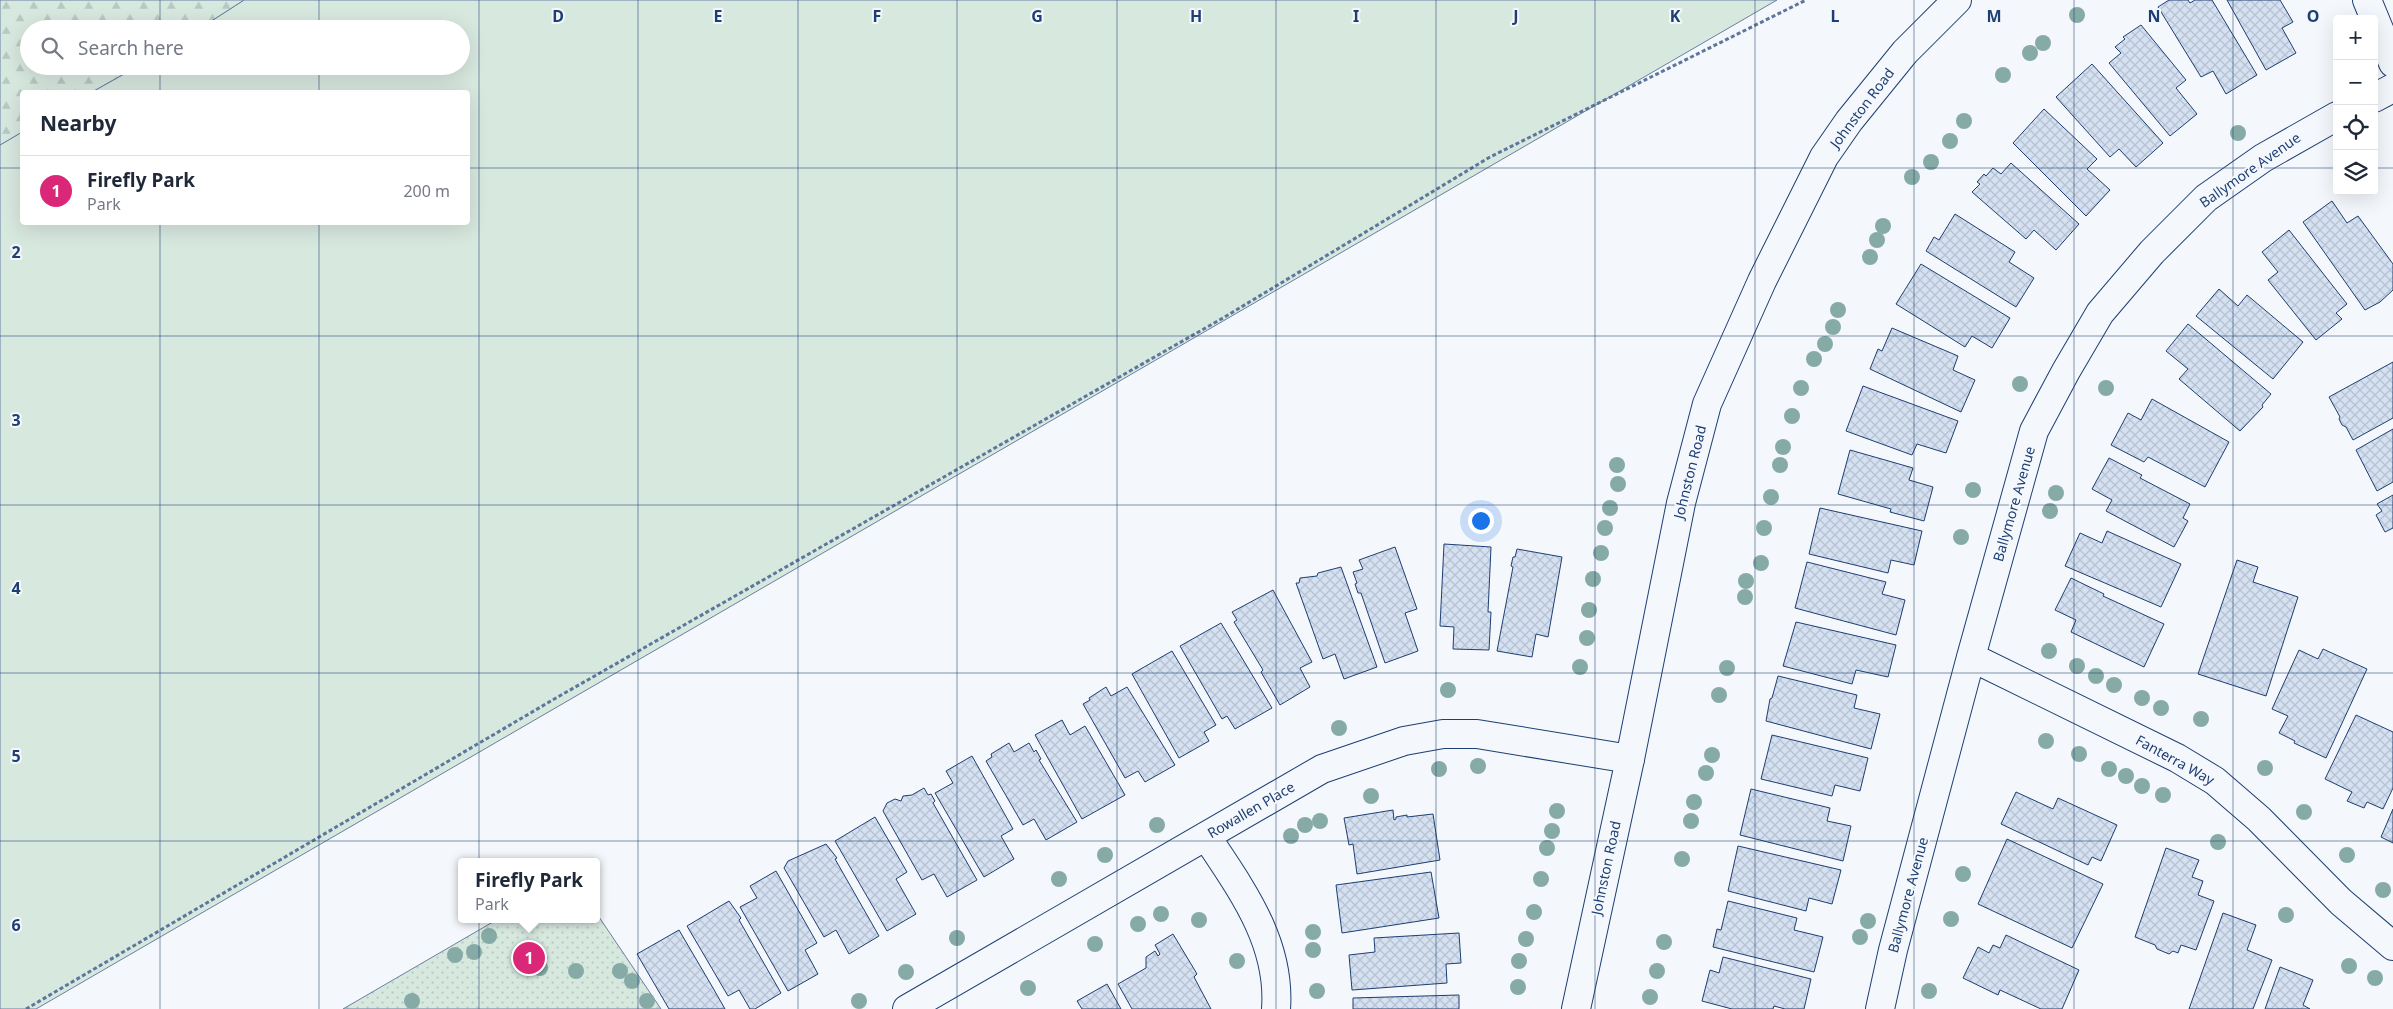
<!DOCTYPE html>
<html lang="en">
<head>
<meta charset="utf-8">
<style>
	:root { --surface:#fff; --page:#f6f6f7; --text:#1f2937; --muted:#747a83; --line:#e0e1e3; --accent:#db2777 }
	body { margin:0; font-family:"Noto Sans",sans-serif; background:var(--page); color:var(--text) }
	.controls { position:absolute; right:15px; top:15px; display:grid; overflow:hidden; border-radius:5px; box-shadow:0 5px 20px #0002 }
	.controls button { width:45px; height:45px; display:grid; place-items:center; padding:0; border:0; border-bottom:1px solid var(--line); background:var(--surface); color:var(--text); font:25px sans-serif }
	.you { position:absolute; left:1480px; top:520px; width:18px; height:18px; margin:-12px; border:4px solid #fff; border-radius:50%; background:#1a73e8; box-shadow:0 0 0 8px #1a73e833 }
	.badge { display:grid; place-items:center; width:32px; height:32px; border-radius:50%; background:var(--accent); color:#fff; font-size:16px; font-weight:700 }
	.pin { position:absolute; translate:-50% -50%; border:2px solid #fff; box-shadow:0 1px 5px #0006 }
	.popup { position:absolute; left:458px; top:858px; width:142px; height:65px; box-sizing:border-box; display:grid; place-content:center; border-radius:5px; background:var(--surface); filter:drop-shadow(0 1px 4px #0005); font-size:16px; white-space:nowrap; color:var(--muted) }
	.popup b { font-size:19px; color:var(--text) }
	.popup::after { content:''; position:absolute; left:50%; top:100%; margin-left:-10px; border:10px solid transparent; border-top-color:var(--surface) }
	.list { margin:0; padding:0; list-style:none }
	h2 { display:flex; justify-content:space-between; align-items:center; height:65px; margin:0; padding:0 20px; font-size:21px }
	h2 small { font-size:16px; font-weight:400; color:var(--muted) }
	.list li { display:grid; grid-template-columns:32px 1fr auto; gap:15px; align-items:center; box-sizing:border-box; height:70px; padding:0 20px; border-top:1px solid var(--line) }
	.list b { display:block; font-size:19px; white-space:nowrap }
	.list p { margin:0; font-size:16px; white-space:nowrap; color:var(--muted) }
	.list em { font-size:16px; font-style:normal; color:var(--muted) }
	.icon { flex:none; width:28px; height:28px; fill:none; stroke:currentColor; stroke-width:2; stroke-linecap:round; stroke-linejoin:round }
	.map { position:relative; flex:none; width:2393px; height:1009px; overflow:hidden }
	.search { position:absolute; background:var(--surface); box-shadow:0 5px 20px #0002; left:20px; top:20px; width:450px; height:55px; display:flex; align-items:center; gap:12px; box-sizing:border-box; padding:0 18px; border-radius:28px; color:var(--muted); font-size:19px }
	.panel { position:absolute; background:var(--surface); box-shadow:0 5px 20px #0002; left:20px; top:90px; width:450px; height:135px; border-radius:5px }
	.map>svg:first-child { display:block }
	.green { fill:#d7e8df; stroke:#687fa3 }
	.forest { fill:url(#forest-firs); stroke:#687fa3 }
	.park { fill:url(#park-dots); stroke:#687fa3 }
	.building { fill:url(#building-cross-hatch); stroke:#1d3f73 }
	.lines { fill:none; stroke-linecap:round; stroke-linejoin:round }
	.street-casing { stroke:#1d3f73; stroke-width:30 }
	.secondary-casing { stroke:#1d3f73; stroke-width:30 }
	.path { stroke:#5e769c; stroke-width:3; stroke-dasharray:4 2.5; stroke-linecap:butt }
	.street { stroke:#f4f7fb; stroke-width:28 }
	.secondary { stroke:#f4f7fb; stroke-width:28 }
	.tree { fill:#86aba6 }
	.grid { fill:none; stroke:#1d3f73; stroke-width:1; stroke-opacity:0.55 }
	.labels { text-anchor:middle; stroke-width:4; stroke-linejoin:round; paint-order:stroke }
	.street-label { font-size:14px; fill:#1d3f73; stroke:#f4f7fb }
	.grid-label { font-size:16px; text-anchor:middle; font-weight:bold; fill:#1d3f73; stroke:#f4f7fb; stroke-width:4; stroke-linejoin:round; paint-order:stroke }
</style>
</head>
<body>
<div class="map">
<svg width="2393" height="1009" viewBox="0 0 2393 1009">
	<defs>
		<pattern id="forest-firs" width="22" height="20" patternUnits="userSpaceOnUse" patternTransform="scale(1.25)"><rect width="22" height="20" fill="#d7e8df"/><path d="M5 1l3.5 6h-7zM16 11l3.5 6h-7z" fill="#b8c8c3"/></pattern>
		<pattern id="park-dots" width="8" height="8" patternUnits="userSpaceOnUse" patternTransform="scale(1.25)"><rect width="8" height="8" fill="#d7e8df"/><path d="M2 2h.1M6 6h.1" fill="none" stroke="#b8c8c3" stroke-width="1.8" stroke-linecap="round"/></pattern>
		<pattern id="building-cross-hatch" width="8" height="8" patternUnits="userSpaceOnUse" patternTransform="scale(1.25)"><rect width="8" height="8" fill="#d5e0f0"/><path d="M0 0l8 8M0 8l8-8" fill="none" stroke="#b6c1d1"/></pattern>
	</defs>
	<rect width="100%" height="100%" fill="#f4f7fb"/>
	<path class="green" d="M244,0H1777L36,1009H0V145L22,132V222H468V92H92L138,66H461V29H199Z"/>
	<path class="forest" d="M0,0H244L199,29H29V66H138L92,92H22V132L0,145Z"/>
	<path class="park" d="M597,914L661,1009H343L498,919H596Z"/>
	<path class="building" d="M2169,0H2188L2190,3L2195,0H2212L2257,75L2226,94L2213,71L2201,77L2158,7Z
		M2227,0H2280L2293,22L2282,28L2296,53L2266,70Z
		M2141,25L2186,80L2176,88L2197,114L2170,136L2109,63L2121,53L2115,47L2125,39L2123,37Z
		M2092,64L2163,143L2136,167L2119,149L2110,157L2056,97Z
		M2044,109L2097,159L2087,169L2110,190L2086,216L2013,143Z
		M2011,163L2079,224L2056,250L2034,230L2026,239L1972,192L1980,184L1977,182L1984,174L1986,176L1993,168L2001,174Z
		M2332,201L2347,223L2358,216L2393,264V290L2380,302L2365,310L2303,222Z
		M1955,214L2015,252L2009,262L2034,278L2016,307L1926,251L1934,237L1939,240Z
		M2289,230L2347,304L2336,313L2342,319L2316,340L2268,280L2278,272L2262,252Z
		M1921,264L2010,318L1992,348L1972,336L1965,347L1896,304Z
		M2219,289L2238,306L2247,295L2303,342L2273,379L2196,316Z
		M2188,324L2271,394L2262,405L2263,407L2240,431L2179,379L2188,369L2166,351Z
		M1892,328L1958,356L1953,370L1975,380L1961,412L1870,369L1878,349L1882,351Z
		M2393,362V418L2353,440L2346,427L2342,425L2339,419L2340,417L2329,397Z
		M1863,386L1958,421L1946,453L1917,444L1912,455L1846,431Z
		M2152,399L2229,442L2205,487L2148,457L2144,462L2111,445L2128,413L2141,420Z
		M2393,429V482L2377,491L2356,450Z
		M1850,450L1913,468L1909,480L1933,487L1924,521L1890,512L1891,509L1838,494Z
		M2109,458L2142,475L2140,478L2190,504L2183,518L2188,521L2174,547L2106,511L2112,500L2092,489Z
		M2393,495V528L2385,532L2376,515L2382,511L2377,504Z
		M1820,508L1922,531L1914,565L1891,560L1888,573L1809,554Z
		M2107,531L2181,564L2161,607L2065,566L2080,533L2102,543Z
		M1444,544L1491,547L1488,612H1491L1489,650L1453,649L1454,627L1440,626Z
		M1395,547L1417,609L1405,613L1418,651L1385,663L1361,593H1358L1355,584L1357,583L1353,572L1363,569L1359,560Z
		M1517,549L1562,557L1548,637L1536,634L1532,657L1497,651L1513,567L1511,566L1513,557H1515Z
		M2237,560L2258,567L2253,582L2298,597L2266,696L2198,674Z
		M1807,562L1886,582L1882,594L1905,600L1896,635L1795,608Z
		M1341,567L1377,667L1344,679L1335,654L1323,659L1296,583H1299L1300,578L1317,576L1318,573Z
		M2071,578L2104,594L2103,596L2164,624L2144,667L2071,632L2076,620L2055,610Z
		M1273,590L1312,662L1300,668L1310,687L1280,705L1261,672L1263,670L1234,622L1237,620L1232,612Z
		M1796,622L1896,645L1888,677L1856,670L1852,684L1783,666Z
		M1221,623L1272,708L1235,729L1227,716L1222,719L1180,646Z
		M2323,649L2367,669L2326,758L2294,743L2295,741L2279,733L2288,716L2272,709L2299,650L2318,659Z
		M1172,651L1216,725L1204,732L1209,741L1179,758L1132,674Z
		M1778,676L1857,695L1854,708L1880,714L1871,749L1766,721L1770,699L1772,698Z
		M1106,687L1111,696L1127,687L1175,765L1145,782L1138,771L1125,778L1083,704L1090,700L1089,698Z
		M2356,715L2393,732V788L2383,809L2367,802L2364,808L2347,801L2352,792L2325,779Z
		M1062,720L1070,735L1085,726L1125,795L1082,819L1035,735Z
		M1772,735L1868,758L1860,791L1835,785L1832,796L1761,779Z
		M1009,743L1014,752L1029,743L1034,752L1036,750L1041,759L1039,760L1077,822L1046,840L1034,819L1023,825L986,761L992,757L991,754Z
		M972,756L1013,829L1001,836L1014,859L984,877L935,793L953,783L946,771Z
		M924,788L928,795L931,794L935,801L933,803L977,880L947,897L934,874L922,880L883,811L887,803L895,799L901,801L903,796L912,795Z
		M1751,789L1830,808L1827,821L1851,826L1843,861L1740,835Z
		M2016,792L2053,809L2058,798L2117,825L2101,861L2092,857L2088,865L2001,824Z
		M2393,809V843L2381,837Z
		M1393,810L1394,820L1396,819V817L1407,815V817L1433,814L1440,860L1357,874L1353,844L1349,845L1344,818Z
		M875,817L907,872L896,879L916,914L887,931L835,841Z
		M2007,839L2103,884L2072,948L1978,904Z
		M826,844L837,858L835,859L879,936L849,954L836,930L824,937L784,868L788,861Z
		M1738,846L1841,870L1832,904L1809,898L1806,911L1728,891Z
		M2166,848L2199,860L2192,877L2203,881L2198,895L2214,901L2196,950L2181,945L2178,953L2173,951L2169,954L2157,949L2155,945L2135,937Z
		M776,871L817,943L805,950L818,974L788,991L740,907L757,898L750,886Z
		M1431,872L1439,918L1342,933L1336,885Z
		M729,901L741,918L739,920L781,993L755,1009H750L739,990L728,996L687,926Z
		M1728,901L1797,918L1794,930L1823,937L1814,972L1713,947L1717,929L1721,930Z
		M2223,913L2256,925L2247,950L2272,960L2253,1009H2189Z
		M679,930L713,988L725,1009H669L637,954Z
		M1459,933L1461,963L1446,964L1447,983L1352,990L1349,955L1375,952L1374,938Z
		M1173,934L1197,974L1194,977L1211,1009H1132L1118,984L1146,968V957L1155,951L1158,956L1160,954L1155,945Z
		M2006,935L2079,970L2062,1009H2041L2000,990L1998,995L1963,978L1978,947L1989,953L1993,945L2000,948Z
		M1723,957L1811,979L1804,1009H1785L1774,1006L1773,1009H1732L1702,1001L1710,970L1719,973Z
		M2280,967L2313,980L2303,1005L2310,1009H2265Z
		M1107,984L1121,1009H1082L1077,1001Z
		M1459,995V1009H1353V998Z"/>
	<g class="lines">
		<defs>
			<path id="street" d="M2367,0L2393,63
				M2374,98L2393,88
				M1971,657L2177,758L2215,781L2259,819L2341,902L2393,946
				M1206,836C1241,889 1281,942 1276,1009
				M907,1009L1322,769L1404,741L1443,734H1477L1630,759
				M1880,1009L1893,950L1971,657L2034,431L2066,371L2100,313L2152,252L2206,198L2263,158L2337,116"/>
			<path id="secondary" d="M1576,1009L1630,759L1681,503L1707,404L1762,281L1824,157L1849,121L1905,52L1957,0"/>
		</defs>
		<use href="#street" class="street-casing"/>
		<use href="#secondary" class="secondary-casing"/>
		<path class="path" d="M26,1009L556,698L1223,318L1490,157L1806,0"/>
		<use href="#street" class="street"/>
		<use href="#secondary" class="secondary"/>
	</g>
	<g class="tree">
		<circle cx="2077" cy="15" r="8"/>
		<circle cx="2043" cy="43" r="8"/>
		<circle cx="2030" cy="53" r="8"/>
		<circle cx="2003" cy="75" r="8"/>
		<circle cx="1964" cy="121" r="8"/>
		<circle cx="2238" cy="133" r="8"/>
		<circle cx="1950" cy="141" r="8"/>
		<circle cx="1931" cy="162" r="8"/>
		<circle cx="1912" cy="177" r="8"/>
		<circle cx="1883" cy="226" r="8"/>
		<circle cx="1877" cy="240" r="8"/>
		<circle cx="1870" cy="257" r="8"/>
		<circle cx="1838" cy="310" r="8"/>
		<circle cx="1833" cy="327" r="8"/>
		<circle cx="1825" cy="344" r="8"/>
		<circle cx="1814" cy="359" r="8"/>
		<circle cx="2020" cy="384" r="8"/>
		<circle cx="1801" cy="388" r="8"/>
		<circle cx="2106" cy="388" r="8"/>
		<circle cx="1792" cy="416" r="8"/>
		<circle cx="1783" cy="447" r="8"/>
		<circle cx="1617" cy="465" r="8"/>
		<circle cx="1780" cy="465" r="8"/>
		<circle cx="1618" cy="484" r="8"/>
		<circle cx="1973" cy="490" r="8"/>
		<circle cx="2056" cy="493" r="8"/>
		<circle cx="1771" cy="497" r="8"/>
		<circle cx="1610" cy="508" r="8"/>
		<circle cx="2050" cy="511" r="8"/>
		<circle cx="1605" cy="528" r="8"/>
		<circle cx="1764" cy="528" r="8"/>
		<circle cx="1961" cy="537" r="8"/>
		<circle cx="1601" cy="553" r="8"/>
		<circle cx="1761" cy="563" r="8"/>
		<circle cx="1593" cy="579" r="8"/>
		<circle cx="1746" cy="581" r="8"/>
		<circle cx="1745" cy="597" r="8"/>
		<circle cx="1589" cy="610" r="8"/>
		<circle cx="1587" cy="638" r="8"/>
		<circle cx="2049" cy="651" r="8"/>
		<circle cx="2077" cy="666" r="8"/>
		<circle cx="1580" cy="667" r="8"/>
		<circle cx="1727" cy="668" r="8"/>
		<circle cx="2096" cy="676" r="8"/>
		<circle cx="2114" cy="685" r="8"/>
		<circle cx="1448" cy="690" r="8"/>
		<circle cx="1719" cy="695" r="8"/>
		<circle cx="2142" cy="698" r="8"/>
		<circle cx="2161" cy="708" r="8"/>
		<circle cx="2201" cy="719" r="8"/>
		<circle cx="1339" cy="728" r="8"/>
		<circle cx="2046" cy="741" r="8"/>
		<circle cx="2079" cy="754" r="8"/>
		<circle cx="1712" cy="755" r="8"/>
		<circle cx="1478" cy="766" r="8"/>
		<circle cx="2265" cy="768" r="8"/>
		<circle cx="1439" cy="769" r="8"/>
		<circle cx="2109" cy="769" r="8"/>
		<circle cx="1706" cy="773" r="8"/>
		<circle cx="2126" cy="776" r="8"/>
		<circle cx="2142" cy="786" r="8"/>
		<circle cx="2163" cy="795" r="8"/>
		<circle cx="1371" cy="796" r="8"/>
		<circle cx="1694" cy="802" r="8"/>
		<circle cx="1557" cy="811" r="8"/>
		<circle cx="2304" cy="812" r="8"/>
		<circle cx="1320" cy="821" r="8"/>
		<circle cx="1691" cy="821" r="8"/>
		<circle cx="1157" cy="825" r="8"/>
		<circle cx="1305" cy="825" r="8"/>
		<circle cx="1552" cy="831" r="8"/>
		<circle cx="1291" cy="836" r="8"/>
		<circle cx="2218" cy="842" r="8"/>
		<circle cx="1547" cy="848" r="8"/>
		<circle cx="1105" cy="855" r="8"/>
		<circle cx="2347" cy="855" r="8"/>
		<circle cx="1682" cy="859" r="8"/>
		<circle cx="1963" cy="874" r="8"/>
		<circle cx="1059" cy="879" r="8"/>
		<circle cx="1541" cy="879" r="8"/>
		<circle cx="2383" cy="890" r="8"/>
		<circle cx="1534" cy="912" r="8"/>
		<circle cx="1161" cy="914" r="8"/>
		<circle cx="2286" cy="915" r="8"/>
		<circle cx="1951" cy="919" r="8"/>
		<circle cx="1199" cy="920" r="8"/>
		<circle cx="1868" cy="921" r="8"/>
		<circle cx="1138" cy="924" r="8"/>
		<circle cx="1313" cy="932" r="8"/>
		<circle cx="489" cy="936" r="8"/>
		<circle cx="1860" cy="937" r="8"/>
		<circle cx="957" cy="938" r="8"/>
		<circle cx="1526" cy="939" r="8"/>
		<circle cx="1664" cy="942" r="8"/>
		<circle cx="1095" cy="944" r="8"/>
		<circle cx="1313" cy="950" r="8"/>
		<circle cx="474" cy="952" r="8"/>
		<circle cx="455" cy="955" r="8"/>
		<circle cx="1237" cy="961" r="8"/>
		<circle cx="1519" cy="961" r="8"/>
		<circle cx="2349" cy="966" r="8"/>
		<circle cx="540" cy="968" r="8"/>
		<circle cx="576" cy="971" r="8"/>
		<circle cx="620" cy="971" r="8"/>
		<circle cx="1657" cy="971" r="8"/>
		<circle cx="906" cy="972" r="8"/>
		<circle cx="2375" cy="978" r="8"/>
		<circle cx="632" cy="981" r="8"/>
		<circle cx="1518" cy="987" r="8"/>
		<circle cx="1028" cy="988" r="8"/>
		<circle cx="1317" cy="991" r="8"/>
		<circle cx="1929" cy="991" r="8"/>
		<circle cx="1650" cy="997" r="8"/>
		<circle cx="412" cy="1001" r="8"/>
		<circle cx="647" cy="1001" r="8"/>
		<circle cx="859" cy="1001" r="8"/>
	</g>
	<path class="grid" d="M160,0V29M319,0V29M479,0V1009M638,0V1009M798,0V1009M957,0V1009M1117,0V1009M1276,0V1009M1436,0V1009M1595,0V1009M1755,0V1009M1914,0V1009M2074,0V1009M2233,0V1009M160,66V92M319,66V92M0,168H22M468,168H2337M2374,168H2393M160,222V1009M319,222V1009M0,336H2393M0,505H2393M0,673H2393M0,841H2393"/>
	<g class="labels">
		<g class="street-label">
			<text transform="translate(1862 108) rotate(-53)" y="5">Johnston Road</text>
			<text transform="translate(2250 170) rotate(-35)" y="5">Ballymore Avenue</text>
			<text transform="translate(1690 472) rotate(-76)" y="5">Johnston Road</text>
			<text transform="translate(2014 504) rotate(-74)" y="5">Ballymore Avenue</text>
			<text transform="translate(2175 760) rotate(29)" y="5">Fanterra Way</text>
			<text transform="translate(1251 810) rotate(-30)" y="5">Rowallen Place</text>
			<text transform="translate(1606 868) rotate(-78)" y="5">Johnston Road</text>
			<text transform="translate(1908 895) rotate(-75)" y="5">Ballymore Avenue</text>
		</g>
	</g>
	<g class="grid-label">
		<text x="558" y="22">D</text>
		<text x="718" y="22">E</text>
		<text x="877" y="22">F</text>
		<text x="1037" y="22">G</text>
		<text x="1196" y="22">H</text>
		<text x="1356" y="22">I</text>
		<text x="1516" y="22">J</text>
		<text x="1675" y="22">K</text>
		<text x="1835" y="22">L</text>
		<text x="1994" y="22">M</text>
		<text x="2154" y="22">N</text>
		<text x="2313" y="22">O</text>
		<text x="16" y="258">2</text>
		<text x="16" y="426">3</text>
		<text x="16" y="594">4</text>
		<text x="16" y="762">5</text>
		<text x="16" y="931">6</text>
	</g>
</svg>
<div class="controls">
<button>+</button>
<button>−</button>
<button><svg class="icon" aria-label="locate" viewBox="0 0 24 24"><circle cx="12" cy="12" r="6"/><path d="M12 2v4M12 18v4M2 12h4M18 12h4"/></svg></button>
<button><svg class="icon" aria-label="layers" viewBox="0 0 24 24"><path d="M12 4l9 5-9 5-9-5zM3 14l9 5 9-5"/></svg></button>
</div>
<div class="you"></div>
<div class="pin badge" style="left:529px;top:958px">1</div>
<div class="popup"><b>Firefly Park</b>Park</div>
<div class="search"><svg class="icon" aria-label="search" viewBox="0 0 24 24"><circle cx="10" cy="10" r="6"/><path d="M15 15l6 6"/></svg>Search here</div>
<section class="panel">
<h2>Nearby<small></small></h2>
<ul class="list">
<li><span class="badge">1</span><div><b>Firefly Park</b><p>Park</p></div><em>200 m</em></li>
</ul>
</section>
</div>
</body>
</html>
